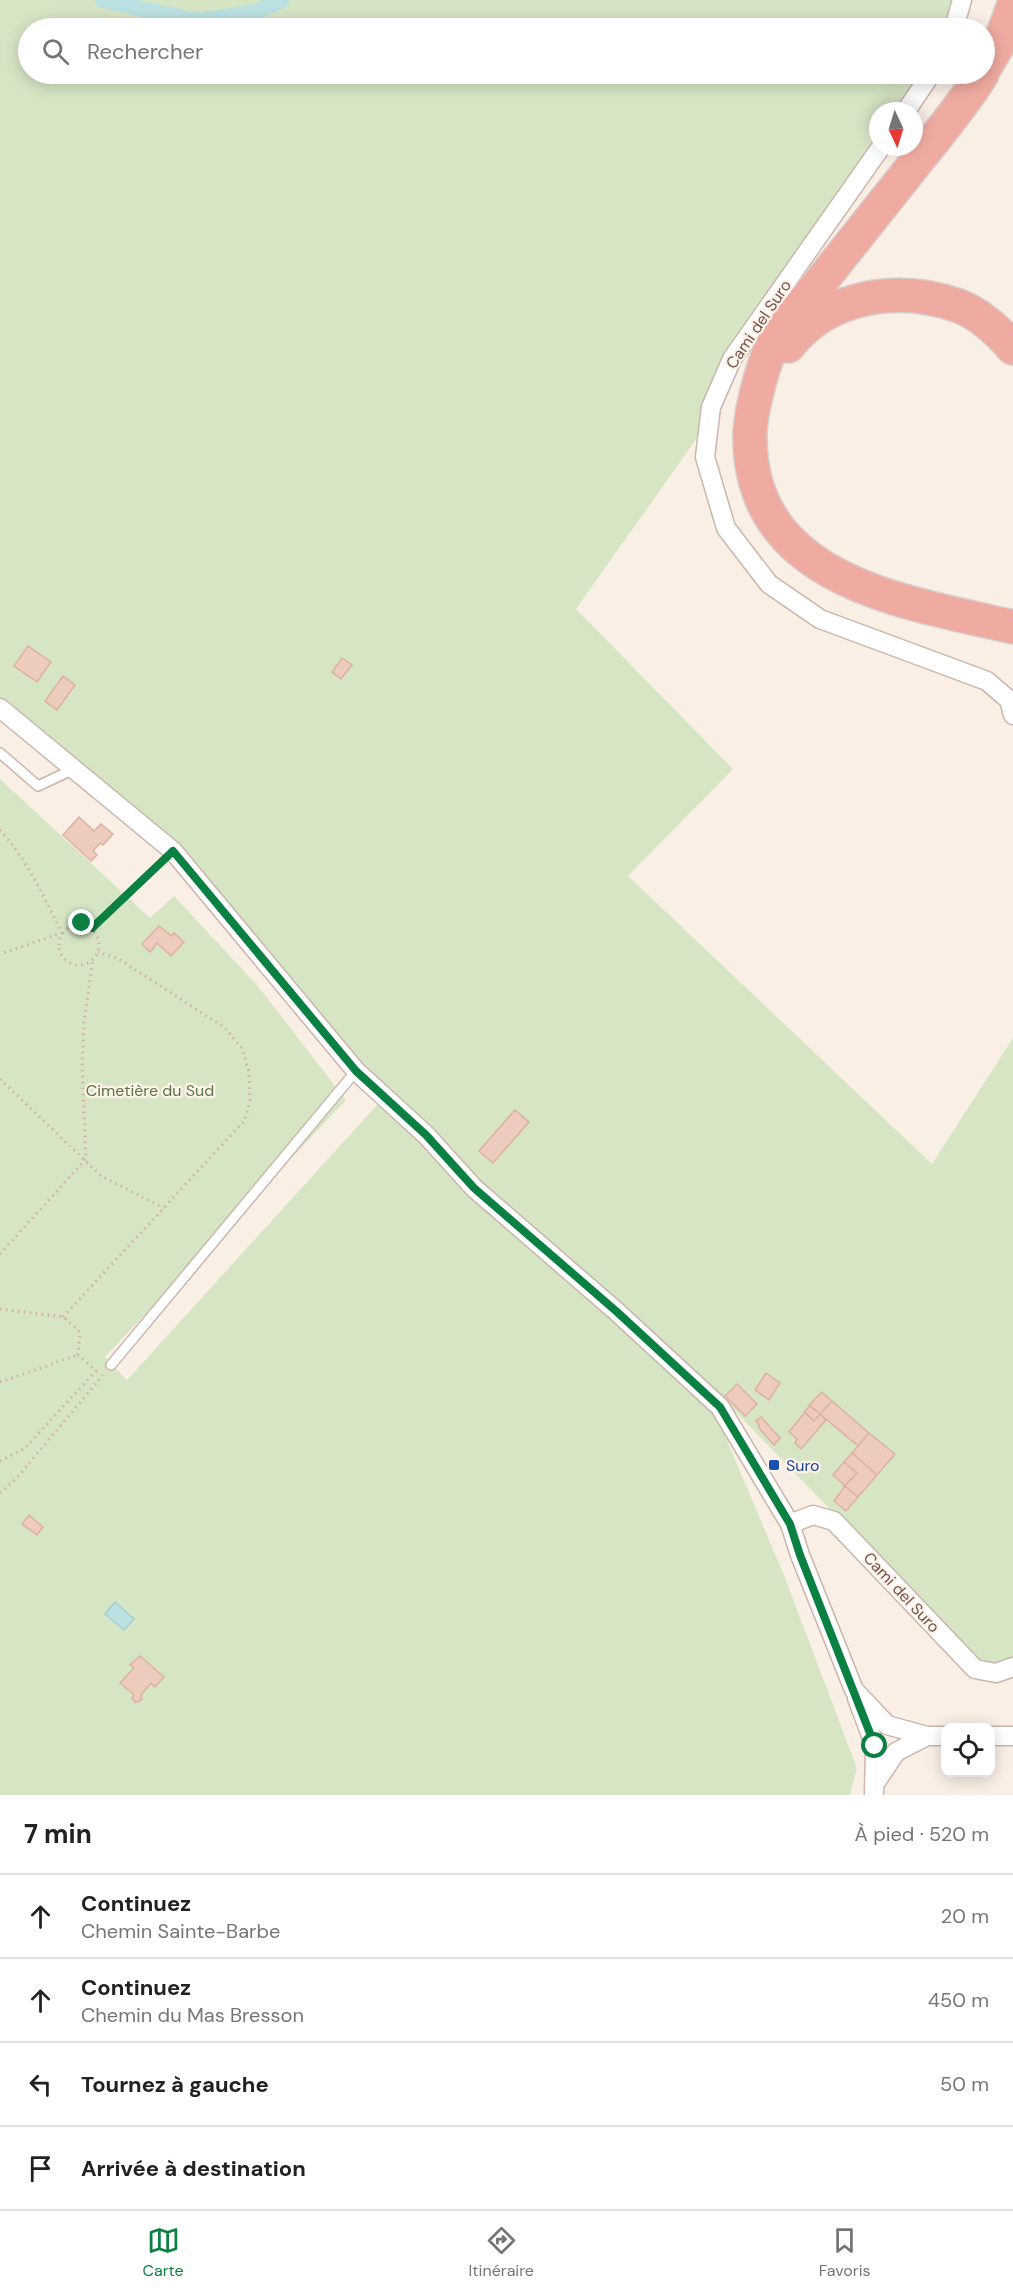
<!DOCTYPE html>
<html lang="fr">
<head>
<meta charset="utf-8">
<style>
	:root { --surface:#fff; --page:#f6f6f6; --text:#202124; --muted:#757577; --line:#e0e0e0; --accent:#0b8043 }
	body { margin:0; font-family:"DM Sans",sans-serif; background:var(--page); color:var(--text) }
	.controls { position:absolute; right:18px; bottom:18px; display:grid; overflow:hidden; border-radius:12px; box-shadow:0 3px 15px #0003 }
	.controls button { width:54px; height:54px; display:grid; place-items:center; padding:0; border:0; border-bottom:2px solid var(--line); background:var(--surface); color:var(--text); font:30px sans-serif }
	.compass { position:absolute; left:869px; top:102px; width:54px; height:54px; border-radius:50%; background:var(--surface); box-shadow:0 3px 15px #0003; rotate:176deg }
	.stop { position:absolute; width:18px; height:18px; margin:-14px; border:4px solid #0b8043; border-radius:50%; background:#fff }
	.stop.end { background:#0b8043; border-color:#fff; box-shadow:0 2px 6px #0008 }
	.list { margin:0; padding:0; list-style:none }
	h2 { display:flex; justify-content:space-between; align-items:center; height:78px; margin:0; padding:0 24px; font-size:26px }
	h2 small { font-size:20px; font-weight:400; color:var(--muted) }
	.list li { display:grid; grid-template-columns:39px 1fr auto; gap:18px; align-items:center; box-sizing:border-box; height:84px; padding:0 24px; border-top:2px solid var(--line) }
	.list b { display:block; font-size:22px; white-space:nowrap }
	.list p { margin:0; font-size:20px; white-space:nowrap; color:var(--muted) }
	.list em { font-size:20px; font-style:normal; color:var(--muted) }
	.icon { flex:none; width:33px; height:33px; fill:none; stroke:currentColor; stroke-width:2; stroke-linecap:round; stroke-linejoin:round }
	.map { position:relative; flex:none; width:1013px; height:1795px; overflow:hidden }
	.search { position:absolute; background:var(--surface); box-shadow:0 3px 15px #0003; left:18px; right:18px; top:18px; height:66px; display:flex; align-items:center; gap:15px; box-sizing:border-box; padding:0 21px; border-radius:33px; color:var(--muted); font-size:22px }
	.sheet { height:414px; background:var(--surface) }
	nav { display:flex; justify-content:space-around; align-items:center; box-sizing:border-box; height:84px; border-top:2px solid var(--line); background:var(--surface); font-size:16px; color:var(--muted) }
	nav a { display:grid; justify-items:center; gap:3px }
	nav .on { color:var(--accent) }
	.map>svg:first-child { display:block }
	.green { fill:#d6e6c5 }
	.water { fill:#bbe1e2; stroke:#a2d1d2; stroke-width:1.5 }
	.lines { fill:none; stroke-linecap:round; stroke-linejoin:round }
	.canal { stroke:#bbe1e2; stroke-width:16 }
	.building { fill:#edcbbf; stroke:#deb0a1; stroke-width:1.5 }
	.service-casing { stroke:#cab6ac; stroke-width:12 }
	.minor-casing { stroke:#cab6ac; stroke-width:21 }
	.motorway-casing { stroke:#d7cfcd; stroke-width:36 }
	.path { stroke:#d1afa2; stroke-width:3; stroke-dasharray:1.5 4.5; stroke-linecap:butt }
	.service { stroke:#fff; stroke-width:9 }
	.minor { stroke:#fff; stroke-width:18 }
	.motorway { stroke:#efaba1; stroke-width:33 }
	.route { stroke:#0b8043; stroke-width:8 }
	.transit-dot { fill:#1a4fb4; stroke:#fdf3ea; stroke-width:2 }
	.labels { text-anchor:middle; stroke-width:4.5; stroke-linejoin:round; paint-order:stroke }
	.street-label { font-size:16px; fill:#70554c; stroke:#fdf3ea }
	.park-label { font-size:16px; fill:#5a7545; stroke:#fdf3ea }
	.transit-label { font-size:16px; fill:#164399; stroke:#fdf3ea; text-anchor:start }
</style>
</head>
<body>
<div class="map">
<svg width="1013" height="1795" viewBox="0 0 1013 1795">
	<rect width="100%" height="100%" fill="#faefe5"/>
	<path class="green" d="M0,0H955L946,28H28V74H922L898,111H878V139L725,356L699,435L576,609L733,769L628,876L932,1164L1013,1038V1660L995,1665L978,1662L725,1401L479,1182L361,1066L178,846L0,699Z
		M0,779L150,918L174,896L257,985L346,1100L105,1357L127,1380L377,1105L421,1140L715,1412L783,1573L857,1768L850,1795H0Z"/>
	<path class="water" d="M115,1602L134,1619L124,1630L105,1614Z"/>
	<g class="lines">
		<path class="canal" d="M103,0L197,21L253,13L282,0"/>
	</g>
	<path class="building" d="M28,646L51,662L37,682L14,666Z
		M342,658L352,665L341,679L332,672Z
		M63,676L75,685L57,710L45,701Z
		M79,817L94,831L101,824L113,834L103,845L100,843L93,851L97,855L91,861L63,835Z
		M159,926L172,936L174,933L184,942L171,956L157,943L150,952L142,944Z
		M515,1110L529,1122L493,1163L479,1151Z
		M766,1373L780,1383L769,1400L755,1390Z
		M737,1384L757,1404L745,1416L725,1396Z
		M822,1392L832,1401L820,1414L809,1405Z
		M832,1401L869,1433L858,1446L820,1414Z
		M810,1406L820,1414L814,1421L804,1412Z
		M805,1412L814,1421L820,1414L826,1420L801,1449L795,1443L797,1439L789,1432Z
		M761,1417L780,1438L774,1445L758,1427L759,1425L756,1421Z
		M869,1433L895,1454L877,1475L852,1453Z
		M852,1453L877,1475L858,1497L845,1486L857,1473L844,1462Z
		M844,1462L857,1473L845,1486L833,1475Z
		M845,1486L858,1497L846,1511L834,1501Z
		M29,1515L43,1527L37,1535L22,1524Z
		M140,1656L164,1677L155,1687L151,1683L141,1695L142,1699L138,1702H135L132,1698L134,1695L120,1683L134,1668L130,1665Z"/>
	<g class="lines">
		<defs>
			<path id="service" d="M0,753L38,786L74,769
				M111,1365L356,1071"/>
			<path id="minor" d="M954,28L962,0
				M906,111L931,74
				M881,147L732,359L711,407L705,457L726,528L769,584L820,619L987,681L1009,700L1013,715
				M0,708L173,851L356,1071L426,1135L474,1188L616,1311L720,1407L790,1524L800,1555L854,1690L887,1725L927,1736H946
				M790,1524L813,1515L834,1521L975,1669L996,1673L1013,1667
				M857,1698L875,1746L874,1795
				M990,1736H1013
				M876,1782L896,1752L927,1736"/>
			<path id="motorway" d="M984,69L1001,40L1013,7
				M982,74C964,104 939,133 917,161C886,200 855,239 823,279C808,297 792,316 778,335C764,356 749,415 750,440C752,582 905,602 1013,627
				M788,346C829,294 899,285 959,306C980,314 999,332 1013,348"/>
		</defs>
		<use href="#service" class="service-casing"/>
		<use href="#minor" class="minor-casing"/>
		<use href="#motorway" class="motorway-casing"/>
		<path class="path" d="M0,830C27,860 44,897 62,933L0,954
			M59 945a20 20 0 1 1 40 0a20 20 0 1 1-40 0Z
			M92,928L163,861
			M0,1079L101,1176L164,1208
			M0,1254L86,1159L82,1063L84,1022L93,959
			M0,1309L63,1317L80,1332L78,1355
			M63,1317L245,1120L250,1100L249,1072L242,1048L225,1028L119,959L98,952
			M0,1382L78,1355
			M0,1461L24,1449L96,1371L78,1355
			M0,1493L16,1479L103,1375"/>
		<use href="#service" class="service"/>
		<use href="#minor" class="minor"/>
		<use href="#motorway" class="motorway"/>
	</g>
	<g class="lines">
		<path class="route" d="M82,923L92,928L173,851L356,1071L426,1135L474,1188L616,1311L720,1407L790,1524L800,1555L875,1746"/>
	</g>
	<rect class="transit-dot" x="768" y="1459" width="12" height="12" rx="3"/>
	<g class="labels">
		<g class="street-label">
			<text transform="translate(758 324) rotate(-56)" y="6">Cami del Suro</text>
			<text transform="translate(902 1592) rotate(47)" y="6">Cami del Suro</text>
		</g>
		<g class="park-label">
			<text x="150" y="1096">Cimetière du Sud</text>
		</g>
		<g class="transit-label">
			<text x="786" y="1471">Suro</text>
		</g>
	</g>
</svg>
<div class="controls">
<button><svg class="icon" aria-label="locate" viewBox="0 0 24 24"><circle cx="12" cy="12" r="6"/><path d="M12 2v4M12 18v4M2 12h4M18 12h4"/></svg></button>
</div>
<svg class="compass" viewBox="-18 -18 36 36"><path d="M0-13l5 13h-10z" fill="#e53935"/><path d="M0 13l5-13h-10z" fill="#757577"/></svg>
<div class="stop" style="left:875px;top:1746px"></div>
<div class="stop end" style="left:82px;top:923px"></div>
<div class="search"><svg class="icon" aria-label="search" viewBox="0 0 24 24"><circle cx="10" cy="10" r="6"/><path d="M15 15l6 6"/></svg>Rechercher</div>
</div>
<section class="sheet">
<h2>7 min<small>À pied · 520 m</small></h2>
<ul class="list">
<li><svg class="icon" aria-label="ahead" viewBox="0 0 24 24"><path d="M12 20V5M6 11l6-6 6 6"/></svg><div><b>Continuez</b><p>Chemin Sainte-Barbe</p></div><em>20 m</em></li>
<li><svg class="icon" aria-label="ahead" viewBox="0 0 24 24"><path d="M12 20V5M6 11l6-6 6 6"/></svg><div><b>Continuez</b><p>Chemin du Mas Bresson</p></div><em>450 m</em></li>
<li><svg class="icon" aria-label="left" viewBox="0 0 24 24"><path d="M17 20v-9H6M10 6l-5 5 5 5"/></svg><div><b>Tournez à gauche</b></div><em>50 m</em></li>
<li><svg class="icon" aria-label="arrive" viewBox="0 0 24 24"><path d="M6 21V4h12l-3 4 3 4H6"/></svg><div><b>Arrivée à destination</b></div></li>
</ul>
</section>
<nav>
<a class="on"><svg class="icon" aria-label="map" viewBox="0 0 24 24"><path d="M3 6l6-2 6 2 6-2v14l-6 2-6-2-6 2zM9 4v14M15 6v14"/></svg>Carte</a>
<a><svg class="icon" aria-label="directions" viewBox="0 0 24 24"><path d="M12 3l9 9-9 9-9-9zM9 14v-3h6M13 9l2 2-2 2"/></svg>Itinéraire</a>
<a><svg class="icon" aria-label="saved" viewBox="0 0 24 24"><path d="M7 4h10v16l-5-4-5 4z"/></svg>Favoris</a>
</nav>
</body>
</html>
